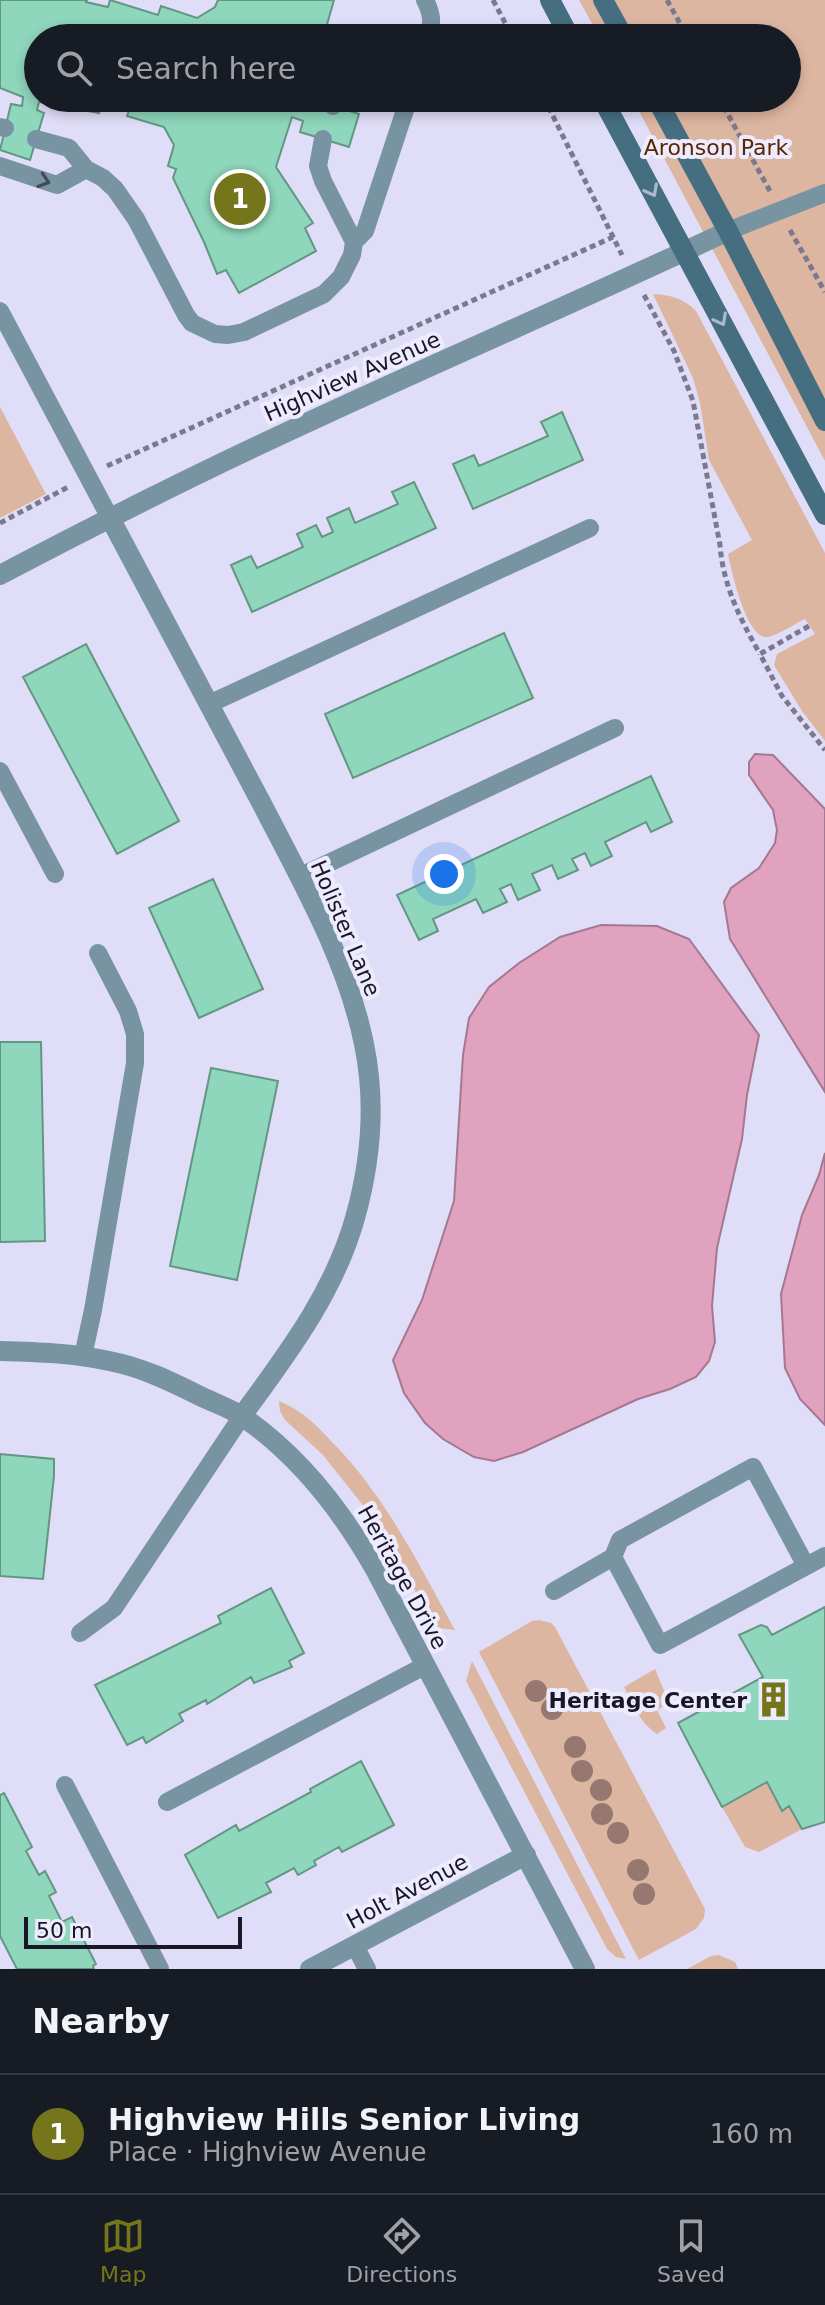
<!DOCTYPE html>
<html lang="en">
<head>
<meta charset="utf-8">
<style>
	:root { --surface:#171b24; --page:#242831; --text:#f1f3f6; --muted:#9ea1a6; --line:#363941; --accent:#75751b }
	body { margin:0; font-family:"DejaVu Sans",sans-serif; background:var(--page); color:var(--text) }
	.scale { position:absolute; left:24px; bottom:20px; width:218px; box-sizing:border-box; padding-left:8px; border:4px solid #191726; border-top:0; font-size:22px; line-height:28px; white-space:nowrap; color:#191726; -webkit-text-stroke:6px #edecfe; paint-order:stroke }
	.you { position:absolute; left:444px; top:874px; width:28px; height:28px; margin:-20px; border:6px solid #fff; border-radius:50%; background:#1a73e8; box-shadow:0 0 0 12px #1a73e833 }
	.badge { display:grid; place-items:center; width:52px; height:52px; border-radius:50%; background:var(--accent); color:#fff; font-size:26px; font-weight:700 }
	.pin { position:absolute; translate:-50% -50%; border:4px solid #fff; box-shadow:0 2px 8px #0006 }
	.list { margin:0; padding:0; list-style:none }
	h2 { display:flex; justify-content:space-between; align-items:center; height:104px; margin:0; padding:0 32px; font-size:34px }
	h2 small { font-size:26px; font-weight:400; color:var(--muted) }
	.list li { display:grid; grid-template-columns:52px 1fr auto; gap:24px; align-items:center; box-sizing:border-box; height:120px; padding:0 32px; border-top:2px solid var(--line) }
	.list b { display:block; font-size:30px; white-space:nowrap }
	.list p { margin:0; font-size:26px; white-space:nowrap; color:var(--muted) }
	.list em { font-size:26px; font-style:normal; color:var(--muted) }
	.icon { flex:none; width:44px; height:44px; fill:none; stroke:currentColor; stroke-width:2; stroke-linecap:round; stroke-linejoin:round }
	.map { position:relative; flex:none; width:825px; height:1969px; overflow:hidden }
	.search { position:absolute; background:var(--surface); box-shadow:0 4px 12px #0003; left:24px; right:24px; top:24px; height:88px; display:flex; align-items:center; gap:20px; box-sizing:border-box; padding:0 28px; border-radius:44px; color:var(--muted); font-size:30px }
	.sheet { height:224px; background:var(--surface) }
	nav { display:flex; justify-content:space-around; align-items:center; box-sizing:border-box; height:112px; border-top:2px solid var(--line); background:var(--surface); font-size:22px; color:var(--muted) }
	nav a { display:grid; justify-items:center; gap:4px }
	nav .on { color:var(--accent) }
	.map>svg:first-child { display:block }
	.green { fill:#ddb6a1 }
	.water { fill:#e0a2bf; stroke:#a47891; stroke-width:2 }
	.building { fill:#8ed6bc; stroke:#649684; stroke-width:2 }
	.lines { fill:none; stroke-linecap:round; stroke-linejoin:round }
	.path { stroke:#7b798e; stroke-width:5; stroke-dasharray:6 4; stroke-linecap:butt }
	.service { stroke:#7893a1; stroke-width:18 }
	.minor { stroke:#7893a1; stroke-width:20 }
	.tertiary { stroke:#7893a1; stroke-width:20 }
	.secondary { stroke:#456e81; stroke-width:20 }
	.tree { fill:#967870 }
	.oneway { stroke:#3f4957 }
	.oneway2 { stroke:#aabacc }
	.labels { text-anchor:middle; stroke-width:8; stroke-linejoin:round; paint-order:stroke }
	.park-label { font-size:22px; fill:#5a2601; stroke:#edecfe }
	.street-label { font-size:22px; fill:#191726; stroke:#edecfe }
	.poi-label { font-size:22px; font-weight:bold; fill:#191726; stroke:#edecfe; text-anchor:end }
</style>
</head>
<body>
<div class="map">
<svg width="825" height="1969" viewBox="0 0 825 1969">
	<rect width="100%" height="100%" fill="#e0ddf8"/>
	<path class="green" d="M579,0H825V461L632,98H787V38H600Z
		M653,294C671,295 683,298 696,311L825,553V741L802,711L774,665L777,654L815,634L805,619C796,623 774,638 765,637C746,635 731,570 728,554L752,540L709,460L700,403L693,378Z
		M0,407L46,494L0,518Z
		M279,1401C302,1410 317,1426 333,1443C386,1497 419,1565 455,1630L438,1628L432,1621L377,1523L323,1455L285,1420L280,1411Z
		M539,1620L551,1623L555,1627L705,1909L704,1918L696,1929L639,1960L479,1652L532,1621Z
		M472,1661L626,1959L616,1957L607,1949L466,1681Z
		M655,1669L669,1703L657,1710L666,1728L657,1734C640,1723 633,1704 624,1687Z
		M767,1782L782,1810L789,1806L802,1829L759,1852L745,1847L722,1807Z
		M719,1955L735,1962L738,1969H687L711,1956Z"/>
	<path class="water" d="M755,754L773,755L825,809V1092L730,939L724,902L731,888L759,868L775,843L777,830L773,810L749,775V762Z
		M601,925L657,926L689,939L759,1035L747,1095L742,1139L717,1248L712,1306L715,1342L709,1361L696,1377L670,1389L638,1399L523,1452L494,1461L474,1457L443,1439L425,1423L404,1393L393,1360L422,1300L454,1201L463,1055L469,1018L489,987L519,963L560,937Z
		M825,1153V1425L800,1399L785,1368L781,1294L802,1215L819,1175Z"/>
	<path class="building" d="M0,0H87L86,2L108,7L110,0L158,15L161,6L197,18L215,7L218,0H334L324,35L318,32L316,38H38V98H105L99,113L39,102L37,110L44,113L30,160L0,150L11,104L22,106L23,97L0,88Z
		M107,98H298L296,106L306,110L310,99L359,114L349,147L300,132L303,121L292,117L276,167L313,223L305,228L316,251L239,293L226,270L217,274L204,242L173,178L176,169L168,166L174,145L164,127L127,116L130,107Z
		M562,412L583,460L473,509L453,464L474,455L479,466L548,436L541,422Z
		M414,482L436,528L252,612L231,565L251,556L257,568L303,547L297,534L316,525L322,537L333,532L327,518L349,508L355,523L398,504L392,492Z
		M504,633L533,698L353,778L325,714Z
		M86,644L179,821L117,854L23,677Z
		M651,776L672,822L651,832L646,822L605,842L612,856L591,866L585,853L572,859L578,870L558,879L552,865L532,874L540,890L518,900L511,884L500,889L507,902L483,913L476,899L433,919L438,931L419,940L397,895Z
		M213,879L263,989L199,1018L149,908Z
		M0,1042H41L45,1241L0,1242Z
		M211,1068L278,1081L237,1280L170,1266Z
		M0,1454L54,1459V1476L43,1579L0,1576Z
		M271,1588L304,1653L289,1661L292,1667L254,1683L251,1677L207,1704L206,1700L179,1714L183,1721L146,1743L143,1737L127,1745L95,1685L221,1623L218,1616Z
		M825,1607V1822L802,1829L789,1806L782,1811L767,1782L722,1807L678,1723L763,1677L739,1635L761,1625L767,1627L772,1635Z
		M361,1761L394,1825L342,1852L339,1847L314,1861L316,1865L298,1875L294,1868L266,1883L271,1892L218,1918L185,1855L236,1825L239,1831L311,1792L310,1789Z
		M4,1793L32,1847L26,1851L39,1875L45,1871L56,1892L49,1896L62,1922L72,1917L96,1964L93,1966L94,1969H17L0,1936V1795Z"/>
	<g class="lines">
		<path class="path" d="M493,0L513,38
			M667,0L688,38
			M544,98L622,255
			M719,98L771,193
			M790,230L825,292
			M644,295L674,351L693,401L720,545C723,585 740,619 760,654
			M107,466L613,237
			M0,523L70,486
			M809,626L760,654L782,696L825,750"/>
		<path class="service" d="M425,0C432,14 433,23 428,38
			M369,38L378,36L398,38
			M333,106L335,98
			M0,127L5,128
			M36,139L69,148L86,169L103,178L115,189L136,219L186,315L192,323L215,334L228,335L244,332L324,294L341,277L352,255L354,242L365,231L409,98
			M323,139L318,166L323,181L354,242
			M0,166L57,185L86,169
			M728,231L825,193
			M0,311L110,518
			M209,704L590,528
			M0,771L55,874
			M299,877L615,728
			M83,1356L93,1310L135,1063V1034L128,1011L98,953
			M613,1557L620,1540L753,1467L806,1566
			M554,1591L613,1557L660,1645L825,1556
			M80,1633L114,1608L242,1416
			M65,1785L160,1969
			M167,1802L426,1665
			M355,1946L367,1969"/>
		<path class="minor" d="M110,518C161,614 212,710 263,806C302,882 347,960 364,1044C376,1102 371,1161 355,1218C334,1293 287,1354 242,1416
			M0,575C95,525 190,477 287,432C434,363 582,300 728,231
			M310,1969L526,1855"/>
		<path class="tertiary" d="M0,1351C37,1352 73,1353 109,1361C141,1367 170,1381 200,1396C214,1403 230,1408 243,1417C301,1457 343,1512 377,1573L585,1969"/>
		<path class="secondary" d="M550,0L570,38
			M603,0L624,38
			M602,98L825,515
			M656,98L728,231L825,421"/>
	</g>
	<g class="tree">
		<circle cx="536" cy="1691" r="11"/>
		<circle cx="552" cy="1709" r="11"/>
		<circle cx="575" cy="1747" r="11"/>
		<circle cx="582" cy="1771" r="11"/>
		<circle cx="601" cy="1790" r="11"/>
		<circle cx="602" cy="1814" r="11"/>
		<circle cx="618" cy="1833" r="11"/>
		<circle cx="638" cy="1870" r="11"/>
		<circle cx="644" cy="1894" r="11"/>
	</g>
	<defs><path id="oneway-chevron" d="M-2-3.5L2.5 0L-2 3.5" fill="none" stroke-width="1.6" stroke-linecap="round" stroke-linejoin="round" transform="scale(2)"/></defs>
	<use class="oneway" href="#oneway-chevron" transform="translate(44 181) rotate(18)"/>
	<g class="oneway2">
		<use href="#oneway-chevron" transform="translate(652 191) rotate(62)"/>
		<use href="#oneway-chevron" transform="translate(721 320) rotate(62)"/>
	</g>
	<defs>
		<symbol id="building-bare" viewBox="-9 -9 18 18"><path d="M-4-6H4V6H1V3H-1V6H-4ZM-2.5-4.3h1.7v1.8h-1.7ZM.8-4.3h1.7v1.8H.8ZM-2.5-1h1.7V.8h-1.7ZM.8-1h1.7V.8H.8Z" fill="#75751b" stroke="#edecfe" stroke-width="2.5" paint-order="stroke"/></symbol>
	</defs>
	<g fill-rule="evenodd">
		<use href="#building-bare" x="748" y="1674" width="51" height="51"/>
	</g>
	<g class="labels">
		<g class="park-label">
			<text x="716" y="155">Aronson Park</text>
		</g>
		<g class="street-label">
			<text transform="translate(352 376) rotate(-24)" y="8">Highview Avenue</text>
			<text transform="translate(346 928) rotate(67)" y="8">Holister Lane</text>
			<text transform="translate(403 1577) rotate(61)" y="8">Heritage Drive</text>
			<text transform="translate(407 1891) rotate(-28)" y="8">Holt Avenue</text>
		</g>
		<g class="poi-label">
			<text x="747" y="1708">Heritage Center</text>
		</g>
	</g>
</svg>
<div class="scale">50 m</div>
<div class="you"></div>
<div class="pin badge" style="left:240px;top:199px">1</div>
<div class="search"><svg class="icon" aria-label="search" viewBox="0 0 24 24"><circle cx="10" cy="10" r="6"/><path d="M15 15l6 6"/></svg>Search here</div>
</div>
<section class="sheet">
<h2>Nearby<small></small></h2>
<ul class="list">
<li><span class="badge">1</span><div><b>Highview Hills Senior Living</b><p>Place · Highview Avenue</p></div><em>160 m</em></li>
</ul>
</section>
<nav>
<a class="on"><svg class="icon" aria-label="map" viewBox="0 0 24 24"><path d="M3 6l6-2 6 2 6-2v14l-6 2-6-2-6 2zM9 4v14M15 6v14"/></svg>Map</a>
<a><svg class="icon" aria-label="directions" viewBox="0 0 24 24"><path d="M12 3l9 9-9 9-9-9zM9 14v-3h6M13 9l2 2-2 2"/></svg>Directions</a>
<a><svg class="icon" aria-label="saved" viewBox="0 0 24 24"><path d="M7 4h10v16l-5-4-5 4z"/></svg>Saved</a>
</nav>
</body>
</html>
